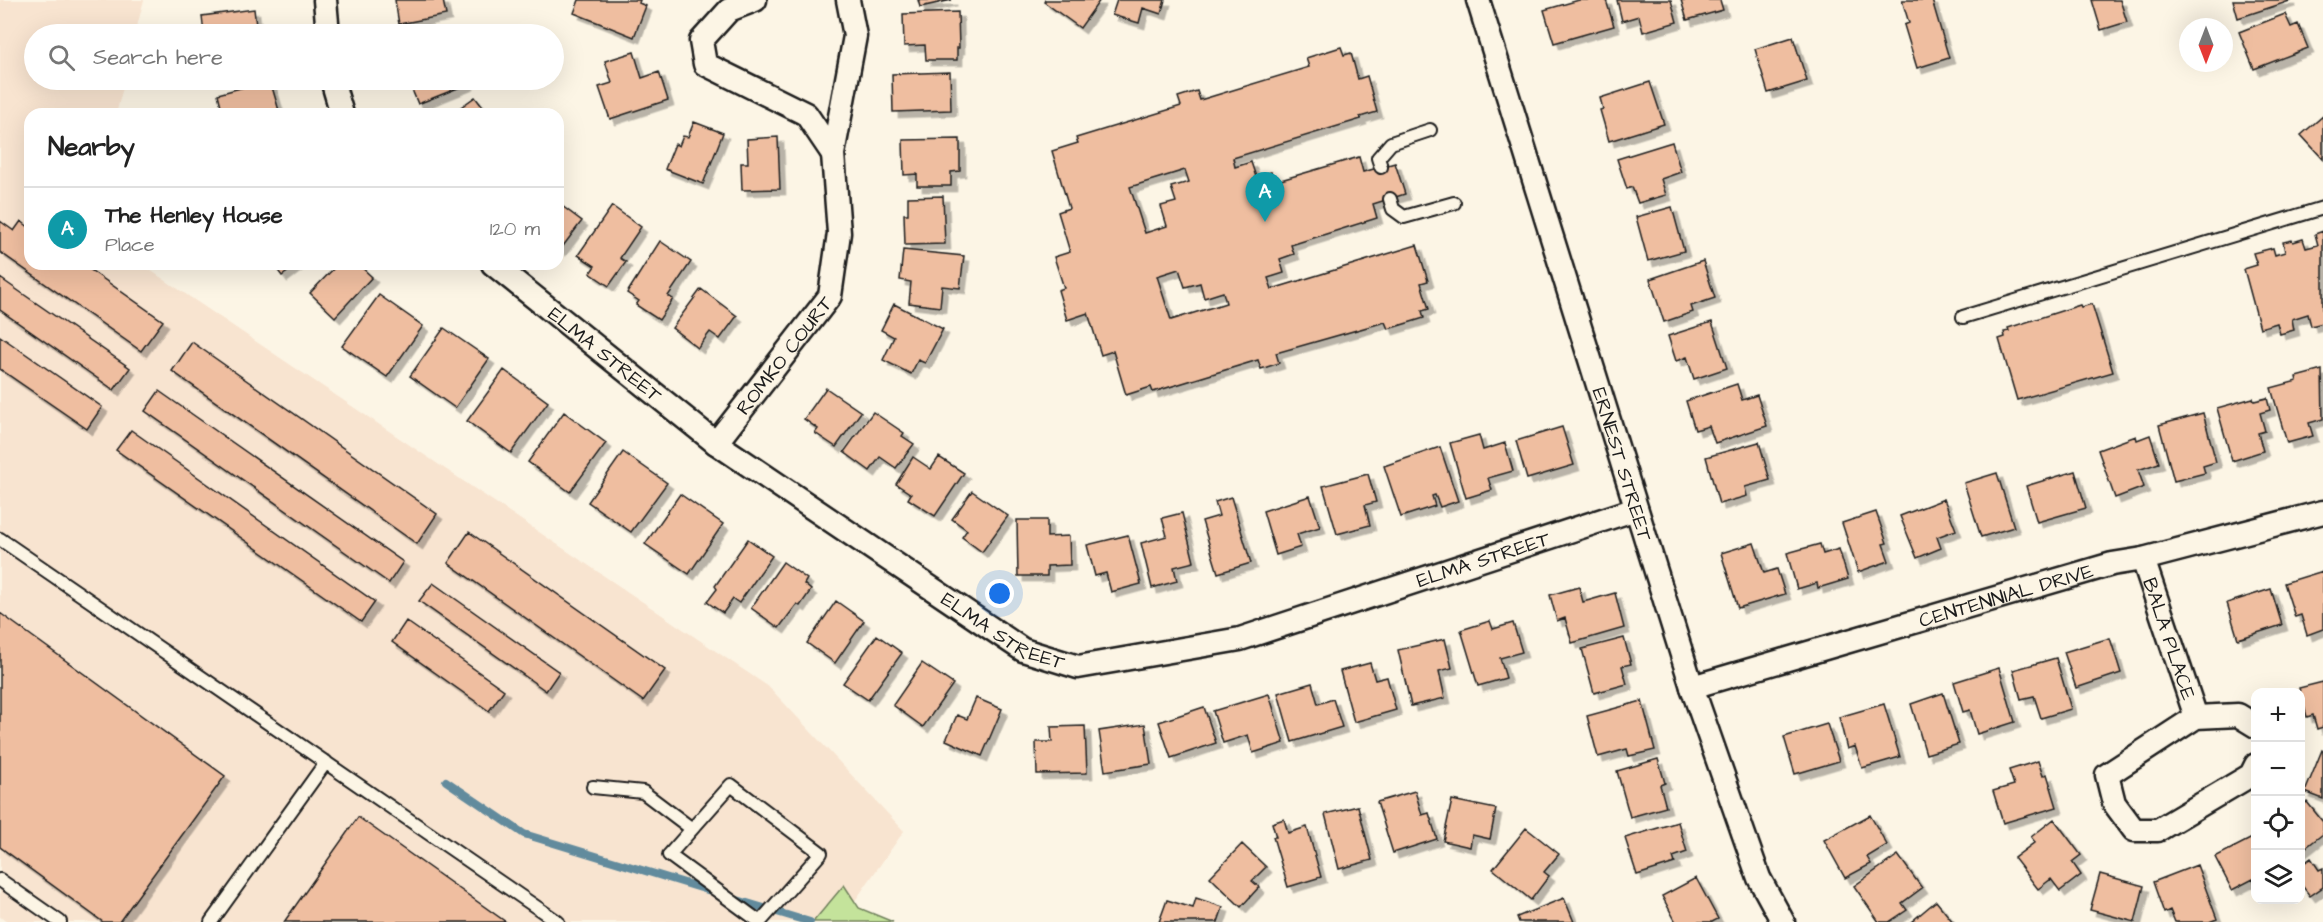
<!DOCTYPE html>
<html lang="en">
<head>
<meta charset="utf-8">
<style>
	:root { --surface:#fff; --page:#f2f2f2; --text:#222; --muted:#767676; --line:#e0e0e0; --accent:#0b8043 }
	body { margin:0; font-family:"Architects Daughter",sans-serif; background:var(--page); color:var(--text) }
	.controls { position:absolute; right:18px; bottom:18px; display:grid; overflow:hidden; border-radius:12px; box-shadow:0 6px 24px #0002 }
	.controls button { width:54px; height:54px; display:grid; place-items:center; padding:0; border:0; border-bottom:2px solid var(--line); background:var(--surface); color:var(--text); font:30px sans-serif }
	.compass { position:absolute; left:2179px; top:18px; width:54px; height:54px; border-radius:50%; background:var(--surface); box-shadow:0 6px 24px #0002; rotate:180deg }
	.you { position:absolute; left:1000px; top:594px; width:21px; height:21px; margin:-15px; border:4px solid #fff; border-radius:50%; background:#1a73e8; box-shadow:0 0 0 9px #1a73e833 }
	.badge { display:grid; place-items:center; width:39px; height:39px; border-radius:50%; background:var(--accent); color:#fff; font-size:20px; font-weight:700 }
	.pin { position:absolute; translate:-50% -50px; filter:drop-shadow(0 2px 3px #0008) }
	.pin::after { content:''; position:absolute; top:32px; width:21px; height:18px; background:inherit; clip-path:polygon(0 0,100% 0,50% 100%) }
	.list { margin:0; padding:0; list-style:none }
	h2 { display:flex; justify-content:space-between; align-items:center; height:78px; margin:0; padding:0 24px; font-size:26px }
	h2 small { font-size:20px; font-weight:400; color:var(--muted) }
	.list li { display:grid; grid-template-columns:39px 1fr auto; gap:18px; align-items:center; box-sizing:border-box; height:84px; padding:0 24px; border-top:2px solid var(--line) }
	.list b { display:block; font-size:22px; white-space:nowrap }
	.list p { margin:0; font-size:20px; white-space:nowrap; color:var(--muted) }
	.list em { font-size:20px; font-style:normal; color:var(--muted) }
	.icon { flex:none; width:33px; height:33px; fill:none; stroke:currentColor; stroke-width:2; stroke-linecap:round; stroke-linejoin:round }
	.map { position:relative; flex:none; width:2323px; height:922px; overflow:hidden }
	.search { position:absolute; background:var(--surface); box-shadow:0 6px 24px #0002; left:24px; top:24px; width:540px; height:66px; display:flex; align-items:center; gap:15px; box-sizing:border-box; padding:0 21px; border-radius:33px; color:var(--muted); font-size:22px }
	.panel { position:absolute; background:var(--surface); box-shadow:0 6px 24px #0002; left:24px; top:108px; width:540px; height:162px; border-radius:18px }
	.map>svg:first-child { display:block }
	.built { fill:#f8e4d0 }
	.green { fill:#c4e39b; stroke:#70805c; stroke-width:1.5 }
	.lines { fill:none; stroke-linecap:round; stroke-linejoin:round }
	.stream { stroke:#628b9d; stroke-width:8 }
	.building { fill:#efbea0; stroke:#1c1c1c; stroke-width:1.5; fill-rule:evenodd; filter:url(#shadow) }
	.lane-casing { stroke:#1c1c1c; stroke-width:16 }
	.street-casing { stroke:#1c1c1c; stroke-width:27 }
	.lane { stroke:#fcf5e5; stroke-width:12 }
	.street { stroke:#fcf5e5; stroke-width:22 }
	.labels { text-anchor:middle; stroke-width:4.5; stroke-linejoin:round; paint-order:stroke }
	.street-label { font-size:20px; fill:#1c1c1c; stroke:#fcf5e5 }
</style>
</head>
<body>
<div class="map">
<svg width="2323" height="922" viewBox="0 0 2323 922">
	<defs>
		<filter id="shadow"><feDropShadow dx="5.5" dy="5.5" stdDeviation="0" flood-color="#0004"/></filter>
	</defs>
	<rect width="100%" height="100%" fill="#fcf5e5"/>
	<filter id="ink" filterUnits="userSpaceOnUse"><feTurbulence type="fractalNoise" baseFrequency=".0167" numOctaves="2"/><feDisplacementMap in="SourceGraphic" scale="12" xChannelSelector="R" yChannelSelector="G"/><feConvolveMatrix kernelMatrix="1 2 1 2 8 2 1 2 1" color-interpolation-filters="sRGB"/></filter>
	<g filter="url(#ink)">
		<path class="built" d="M0,0H144L135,34H34V80H125L116,114H30V264H141L769,687L904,831L840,922H7L0,917Z"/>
		<path class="green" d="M844,885L859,908L893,922H813Z"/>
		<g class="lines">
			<path class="stream" d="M446,781L524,834L714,892
				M734,899L810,922"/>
		</g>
		<path class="building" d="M395,0H443L446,15L399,24Z
			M579,0H640L639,3L646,6L634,37L574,13Z
			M918,0H952L920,7Z
			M1045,0H1100L1080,28L1044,2Z
			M1117,0H1165L1161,14L1143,8L1139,23L1112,15Z
			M1579,0H1606L1614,26L1554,43L1544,10Z
			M1617,0H1671L1677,22L1643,32L1639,16L1622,21Z
			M1681,0H1720L1723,10L1687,20Z
			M1902,0H1932L1949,58L1917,68L1904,25L1909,23Z
			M2092,0H2120L2127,22L2101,30Z
			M2233,0H2290V1L2238,18Z
			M254,9L257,34H204L202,16Z
			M958,12L959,48H957V60H926L925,45L904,46L903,14Z
			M2285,14L2291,27L2298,24L2308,48L2254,69L2239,32Z
			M1793,37L1807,81L1768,93L1755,49Z
			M1341,47L1344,55L1351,53L1358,79L1367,76L1377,112L1360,117L1361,119L1233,158L1235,167L1251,162L1256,177L1271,172L1274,182L1359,157L1363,172L1395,163L1405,194L1373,204L1377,218L1291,245L1294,254L1280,259L1284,273L1268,278L1272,289L1417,245L1428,281L1421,283L1429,309L1422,311L1424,318L1388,329L1385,322L1276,353L1279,363L1261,369L1258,360L1153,392L1151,387L1126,395L1113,351L1101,355L1088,313L1067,320L1058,290L1064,288L1054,257L1070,252L1058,212L1069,208L1052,151L1078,143L1076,138L1181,106L1178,97L1197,91L1200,100L1309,67L1306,58ZM1185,170L1189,182L1171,187L1176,202L1161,206L1167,226L1145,233L1130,187ZM1179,269L1185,287L1200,283L1204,298L1223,292L1226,303L1171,320L1157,276Z
			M634,52L642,78L659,72L668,100L610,119L599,87L612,83L605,61Z
			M950,72L951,110L893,112L892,74Z
			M270,80L280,114H223L218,94Z
			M408,80H467L468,84L418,104Z
			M1650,82L1664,124L1609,141L1600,110L1603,109L1600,98Z
			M475,97L488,114H451Z
			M2323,116V159L2301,135Z
			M694,122L723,133L703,184L665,169L675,144L679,146L683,136L688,137Z
			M778,137L780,189L742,190L741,163H748L747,139Z
			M960,139V171L951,172V186H917V174L904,175L903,140Z
			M1672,142L1681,172L1661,179L1666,195L1638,203L1632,187L1627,189L1617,159Z
			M943,196L945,244L905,245L904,214H908V197Z
			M558,203L582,221L560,250L558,248Z
			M612,206L641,227L620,258L626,262L609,286L590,273L595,266L578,255Z
			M1672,207L1684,251L1648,261L1636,217Z
			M0,221L14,231L21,221L30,228V264H82L163,321L141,351L0,252Z
			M2323,231V323L2311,326L2308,314L2292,319L2294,330L2280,334L2277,323L2260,328L2244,269L2257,265L2253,253L2273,248L2275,255L2285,252L2283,242L2292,240L2293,242L2303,239L2306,248L2318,245L2315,234Z
			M660,241L691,262L668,296L673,299L659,320L636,305L639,301L627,293Z
			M903,250L964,256L960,288L942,286L940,307L909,303L911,282L900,280Z
			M1703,261L1715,298L1691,306L1693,312L1664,322L1650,279Z
			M273,264H298L282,276Z
			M338,264H358L372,277L335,317L310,293Z
			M0,278L130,368L114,390L0,310Z
			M701,289L737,316L720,339L710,332L698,348L672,328Z
			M379,295L423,326L387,377L342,346Z
			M894,304L943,329L925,363L918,360L911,374L883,360L894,337L881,330Z
			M2092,304L2113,372L2017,400L1999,339L2005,337L2004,332L2009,331L2008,328L2080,305L2081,307Z
			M1712,322L1727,368L1694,379L1687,357L1676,361L1668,336Z
			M444,328L489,359L455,408L410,376Z
			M0,336L102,407L87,429L0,369Z
			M192,342L437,514L417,544L172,371Z
			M504,370L548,402L511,453L467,421Z
			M2322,370L2323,419L2309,423L2313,436L2287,443L2271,388L2297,381L2296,377Z
			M1737,384L1742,400L1757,395L1767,426L1715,443L1709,426L1695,430L1686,401Z
			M826,388L861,412L836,447L815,433L818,429L804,419Z
			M159,391L403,562L389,583L145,411Z
			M2253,398L2254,401L2267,398L2270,410L2260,413L2265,431L2258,433L2263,451L2232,461L2217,408Z
			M564,412L606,443L570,492L528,462Z
			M873,412L904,433L902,436L914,444L896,468L880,457L870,471L844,452Z
			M2203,413L2216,462L2203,466L2205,473L2174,481L2159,425Z
			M1562,427L1574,465L1527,479L1516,441Z
			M131,430L375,602L361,622L116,450Z
			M1479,435L1483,450L1505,443L1513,471L1488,478L1492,490L1466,498L1450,443Z
			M2150,435L2159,463L2138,470L2144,487L2115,498L2098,450L2136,436L2137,440Z
			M1759,442L1770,480L1745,487L1747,496L1719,504L1706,457Z
			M1440,447L1458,501L1440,507L1435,495L1432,496L1435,506L1401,517L1384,466Z
			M623,452L667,483L631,532L588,502Z
			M913,457L931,469L939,457L964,473L935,516L908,499L911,494L896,484Z
			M2075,471L2086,508L2037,522L2026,486Z
			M1997,473L2014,527L1981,537L1964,483Z
			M1368,474L1376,502L1365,505L1370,525L1337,534L1323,486Z
			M972,491L1008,516L982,552L962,537L967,530L952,519Z
			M680,494L723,524L689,574L645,544Z
			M1310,496L1320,527L1297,534L1301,547L1276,555L1263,511Z
			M1231,497L1251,563L1218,573L1202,521L1219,516L1215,502Z
			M1944,499L1956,530L1937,537L1941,548L1917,558L1900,516Z
			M1876,512L1887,543L1883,544L1889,561L1858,572L1842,523Z
			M1182,513L1194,562L1174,567L1177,581L1152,588L1141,543L1167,536L1162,518Z
			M1017,520H1047V537L1069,536L1070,565L1047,566V576H1018Z
			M469,532L665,670L643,701L448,563Z
			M1128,535L1141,584L1111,592L1106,573L1095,576L1087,545Z
			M748,539L772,556L739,603L733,599L723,613L707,602L717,589L715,586Z
			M1754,543L1764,573L1777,569L1785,594L1738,608L1721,553Z
			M1820,544L1823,554L1839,549L1848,579L1818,588L1817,583L1797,589L1787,553Z
			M783,562L807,579L804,584L811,590L800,606L797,604L779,628L751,608Z
			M2323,571V629L2307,635L2301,615L2295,617L2284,583Z
			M433,583L559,672L546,691L419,601Z
			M1579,587L1583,602L1615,593L1624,628L1572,643L1565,618L1557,621L1550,595Z
			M2271,589L2282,625L2238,639L2227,603Z
			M836,601L864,621L835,663L807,643Z
			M0,613L225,776L119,922H103L0,847Z
			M406,621L504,690L489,711L392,642Z
			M1490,621L1493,629L1513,623L1522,652L1500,658L1506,678L1478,686L1461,630Z
			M877,635L902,653L868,700L843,683Z
			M1624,638L1631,664L1622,666L1627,684L1594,693L1582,649Z
			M2110,638L2121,673L2076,688L2064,652Z
			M1445,639L1452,668L1439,671L1445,698L1411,706L1398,650Z
			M2056,658L2071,709L2041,718L2034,696L2021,699L2013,670Z
			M922,663L953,684L923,727L893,705Z
			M1370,663L1375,680L1387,677L1396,710L1354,722L1340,671Z
			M1999,668L2015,722L1977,734L1970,710L1963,712L1954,682Z
			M2323,682V727L2317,729L2313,715L2307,717L2299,688Z
			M1312,683L1318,704L1333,699L1342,727L1292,742L1278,693Z
			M1943,693L1959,744L1926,754L1911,704Z
			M1269,694L1284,743L1253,753L1248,735L1223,743L1213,711Z
			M976,698L1002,709L982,756L946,740L957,715L967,719Z
			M1642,701L1655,750L1629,756L1627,749L1598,757L1587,716Z
			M1884,704L1900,757L1862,768L1855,746L1847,749L1839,717Z
			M1204,707L1216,743L1171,758L1159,722Z
			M1145,724L1151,764L1105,771L1099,731Z
			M1827,724L1839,761L1795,774L1784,737Z
			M1085,726L1087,773L1037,774L1036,742H1052L1051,727Z
			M2322,750L2323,751V799L2305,792Z
			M1658,759L1665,783L1660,785L1666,807L1630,817L1617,771Z
			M2038,761L2043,776L2047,774L2057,807L2003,823L1993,791L2014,785L2009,770Z
			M1415,791L1422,815L1429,813L1437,839L1393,853L1377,802Z
			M1452,800L1496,809L1490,839L1472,835L1470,847L1443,841Z
			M2307,802L2323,822V834L2300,852V807Z
			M1358,806L1372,860L1339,869L1325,814Z
			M1870,815L1887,845L1867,857L1871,864L1845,878L1824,840Z
			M358,817L506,922H284Z
			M1284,819L1288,833L1307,827L1321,877L1288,887L1273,837H1276L1272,823Z
			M2054,819L2081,855L2072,862L2081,875L2060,891L2051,879L2038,889L2014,858L2035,842L2031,837Z
			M1678,822L1687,852L1673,857L1675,863L1637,875L1625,838Z
			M1526,828L1559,854L1544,872L1549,876L1531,900L1493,869Z
			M2256,836V885L2253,879L2232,890L2215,857Z
			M1242,844L1266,867L1252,881L1259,887L1241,907L1210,877Z
			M1898,855L1922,888L1902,903L1907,910L1889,922H1879L1854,886Z
			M2311,858L2319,870L2323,868V887L2310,896L2300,883V866Z
			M2197,865L2217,919L2209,922H2175L2170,910L2164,913L2153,882Z
			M2100,874L2144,886L2135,922L2090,910Z
			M1696,878L1718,919L1712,922H1676L1662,896Z
			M1196,898L1223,907L1218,922H1159L1167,900L1193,908Z
			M1564,898L1574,922H1519L1517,917Z
			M1936,901L1953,922H1911Z"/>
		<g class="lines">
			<defs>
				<path id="lane" d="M1381,167L1378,158L1391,143L1430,130
					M1390,199L1393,209L1404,217L1454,203
					M1963,317L2323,208
					M0,539L558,922
					M593,787L643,792L692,829
					M0,880L60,922
					M211,922L326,762
					M760,922L669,855L731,785L821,853L760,922"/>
				<g id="street">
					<path d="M325,0L328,34"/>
					<path d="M755,0L729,10L701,41L705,64L806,114L833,154"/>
					<path id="s1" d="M1478,0L1692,687L1759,878L1783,922"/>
					<path d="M332,80L342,114"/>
					<path id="s2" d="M493,264L716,443L1023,650L1078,667L1240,639L1636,509"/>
					<path id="s3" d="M716,443L830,296L839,233L833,154L855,36L848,0"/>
					<path id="s4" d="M2143,559L2196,717"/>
					<path id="s5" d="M1692,687L2112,564L2143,559L2323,512"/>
					<path d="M2256,726L2238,715L2196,717L2107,775L2114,803L2134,830H2158L2251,775L2256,765"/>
				</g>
			</defs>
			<use href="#lane" class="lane-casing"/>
			<use href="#street" class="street-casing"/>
			<use href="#lane" class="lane"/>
			<use href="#street" class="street"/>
		</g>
	</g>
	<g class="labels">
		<g class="street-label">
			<text dy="7" stroke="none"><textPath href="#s2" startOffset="144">ELMA STREET</textPath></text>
			<text dy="7" stroke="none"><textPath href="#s3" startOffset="111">ROMKO COURT</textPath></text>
			<text dy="7" stroke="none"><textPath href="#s1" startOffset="486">ERNEST STREET</textPath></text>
			<text dy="7" stroke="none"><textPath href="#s2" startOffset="1134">ELMA STREET</textPath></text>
			<text dy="7" stroke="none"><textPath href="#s5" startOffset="327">CENTENNIAL DRIVE</textPath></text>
			<text dy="7" stroke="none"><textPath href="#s2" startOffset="630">ELMA STREET</textPath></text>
			<text dy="7" stroke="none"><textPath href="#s4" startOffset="84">BALA PLACE</textPath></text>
		</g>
	</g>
</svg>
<div class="controls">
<button>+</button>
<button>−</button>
<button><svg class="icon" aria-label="locate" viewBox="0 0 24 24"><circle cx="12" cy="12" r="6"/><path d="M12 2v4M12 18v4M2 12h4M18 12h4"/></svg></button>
<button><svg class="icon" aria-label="layers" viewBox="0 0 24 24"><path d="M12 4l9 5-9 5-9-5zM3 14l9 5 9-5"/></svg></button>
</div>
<svg class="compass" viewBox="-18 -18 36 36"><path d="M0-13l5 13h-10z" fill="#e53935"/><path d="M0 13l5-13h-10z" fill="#767676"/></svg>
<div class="you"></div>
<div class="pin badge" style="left:1265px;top:222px;background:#0f9aa8">A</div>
<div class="search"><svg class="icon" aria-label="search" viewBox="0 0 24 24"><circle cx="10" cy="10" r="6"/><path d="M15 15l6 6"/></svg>Search here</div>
<section class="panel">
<h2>Nearby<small></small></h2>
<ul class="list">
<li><span class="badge" style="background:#0f9aa8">A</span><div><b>The Henley House</b><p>Place</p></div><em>120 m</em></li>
</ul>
</section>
</div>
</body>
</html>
